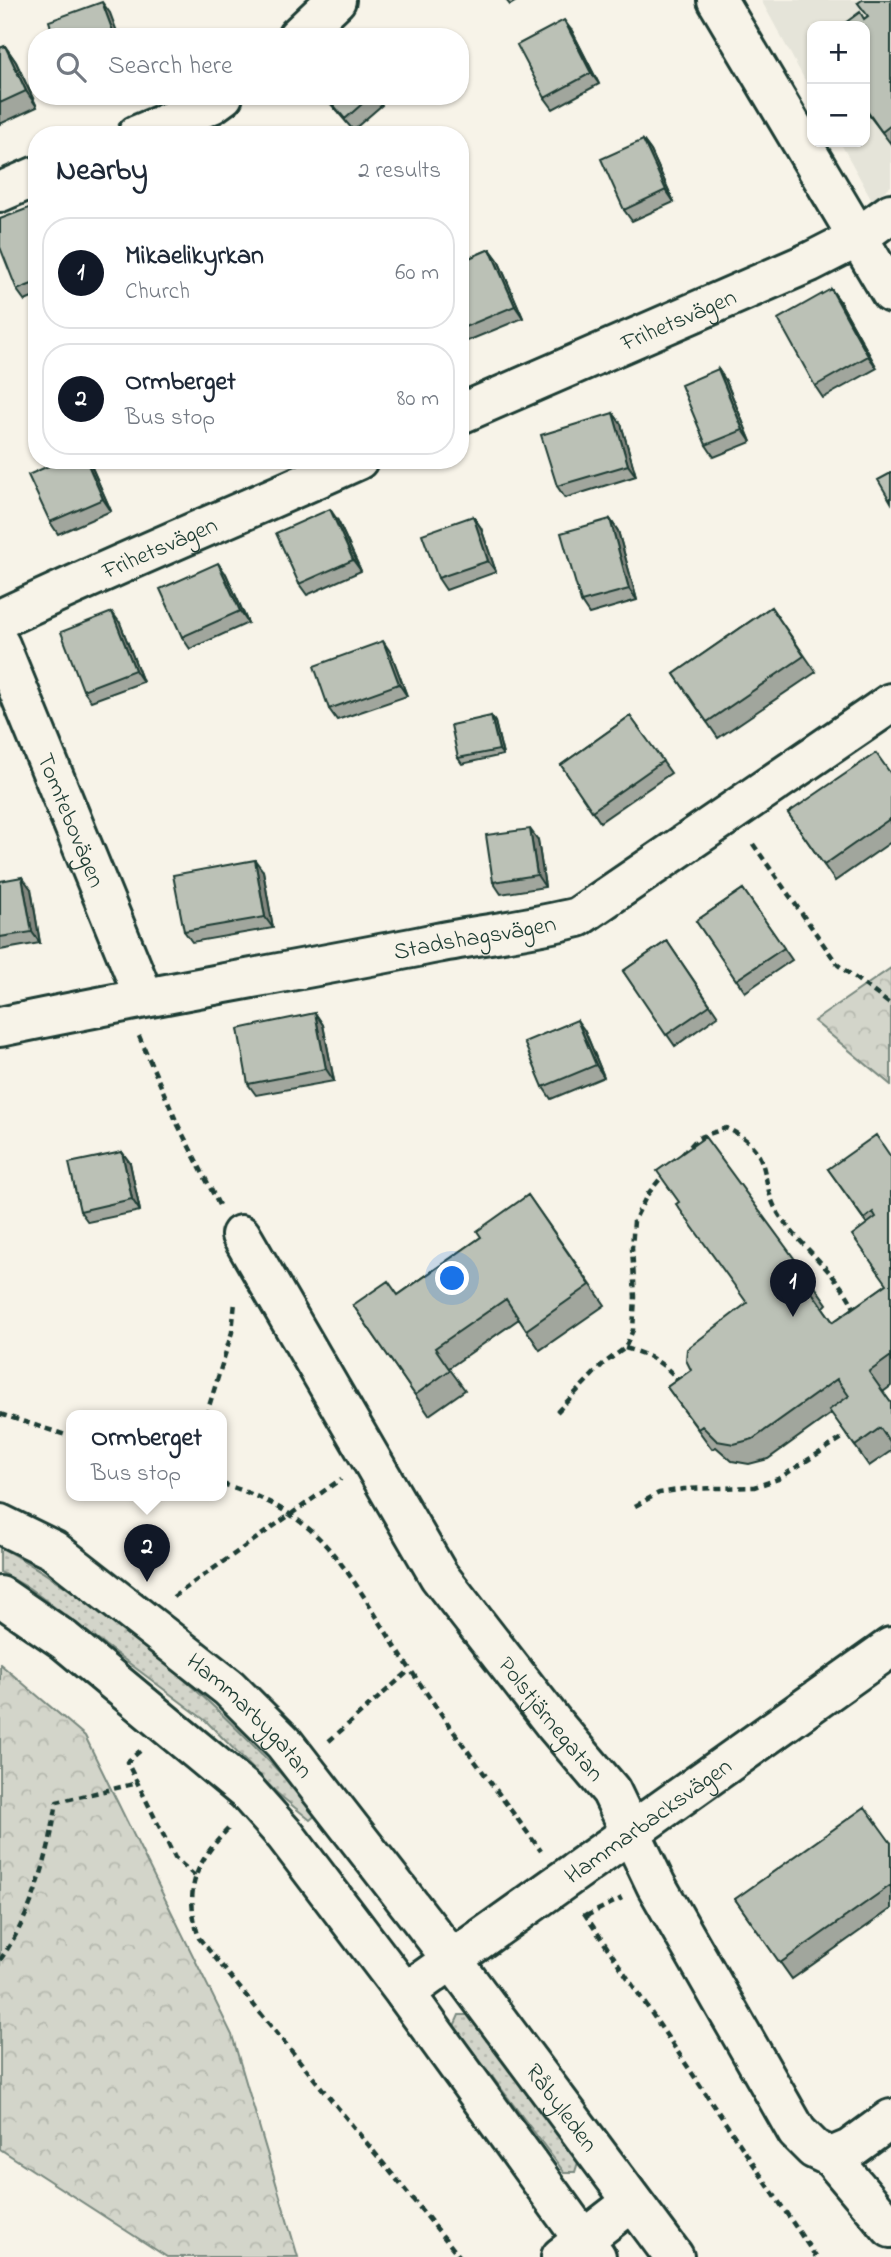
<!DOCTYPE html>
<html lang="en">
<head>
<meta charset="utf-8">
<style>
	:root { --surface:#fff; --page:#f6f6f7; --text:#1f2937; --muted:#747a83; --line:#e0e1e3; --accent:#111827 }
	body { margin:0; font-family:"Indie Flower",sans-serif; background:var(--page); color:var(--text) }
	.controls { position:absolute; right:21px; top:21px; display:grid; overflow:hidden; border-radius:14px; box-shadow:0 2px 5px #0004 }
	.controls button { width:63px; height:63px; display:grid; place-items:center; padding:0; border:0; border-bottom:2px solid var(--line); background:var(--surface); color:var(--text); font:35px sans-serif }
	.you { position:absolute; left:453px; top:1279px; width:24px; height:24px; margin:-18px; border:5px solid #fff; border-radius:50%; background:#1a73e8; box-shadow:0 0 0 10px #1a73e833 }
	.badge { display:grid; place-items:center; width:46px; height:46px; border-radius:50%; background:var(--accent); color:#fff; font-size:23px; font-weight:700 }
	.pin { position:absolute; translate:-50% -58px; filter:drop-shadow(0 2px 4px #0008) }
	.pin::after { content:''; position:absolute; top:37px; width:24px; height:21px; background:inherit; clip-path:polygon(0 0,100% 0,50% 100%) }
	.popup { position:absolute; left:66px; top:1410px; width:161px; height:91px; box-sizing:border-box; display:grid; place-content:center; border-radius:14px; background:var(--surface); filter:drop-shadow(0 2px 5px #0005); font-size:23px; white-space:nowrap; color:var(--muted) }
	.popup b { font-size:26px; color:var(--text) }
	.popup::after { content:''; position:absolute; left:50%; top:100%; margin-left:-14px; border:14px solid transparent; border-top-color:var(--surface) }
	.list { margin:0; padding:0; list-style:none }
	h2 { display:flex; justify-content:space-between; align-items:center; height:91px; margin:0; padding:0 28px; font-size:30px }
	h2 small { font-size:23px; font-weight:400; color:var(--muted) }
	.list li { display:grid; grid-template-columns:46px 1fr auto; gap:21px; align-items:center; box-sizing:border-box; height:112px; margin:0 14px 14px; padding:0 14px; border:2px solid var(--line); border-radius:28px }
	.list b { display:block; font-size:26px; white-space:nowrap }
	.list p { margin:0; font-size:23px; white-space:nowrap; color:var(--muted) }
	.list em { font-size:23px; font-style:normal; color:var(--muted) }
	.icon { flex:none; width:38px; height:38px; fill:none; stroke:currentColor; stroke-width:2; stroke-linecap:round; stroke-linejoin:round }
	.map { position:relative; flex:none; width:891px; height:2257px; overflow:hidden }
	.search { position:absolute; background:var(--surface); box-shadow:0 2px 5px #0004; left:28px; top:28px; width:441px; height:77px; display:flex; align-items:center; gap:18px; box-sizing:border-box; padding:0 24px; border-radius:28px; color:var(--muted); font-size:26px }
	.panel { position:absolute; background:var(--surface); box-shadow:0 2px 5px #0004; left:28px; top:126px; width:441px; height:343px; border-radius:28px }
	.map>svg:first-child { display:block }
	.built { fill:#e5e4d9 }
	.green { fill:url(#green-dots); stroke:#79897f; stroke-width:2 }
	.forest { fill:url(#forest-crowns); stroke:#79897f; stroke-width:2 }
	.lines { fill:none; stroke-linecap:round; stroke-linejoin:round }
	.minor-casing { stroke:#1f3d34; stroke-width:44 }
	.major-casing { stroke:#1f3d34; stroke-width:44 }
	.path { stroke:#1f3d34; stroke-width:4.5; stroke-dasharray:7 5; stroke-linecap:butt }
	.minor { stroke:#f7f3e8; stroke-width:38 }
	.major { stroke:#f7f3e8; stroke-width:38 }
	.wall { fill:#a1a69d; stroke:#1f3d34; stroke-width:2 }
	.shaded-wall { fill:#83877f; stroke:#1f3d34; stroke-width:2 }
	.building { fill:#bbc1b6; stroke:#1f3d34; stroke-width:2 }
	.labels { text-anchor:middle; stroke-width:5; stroke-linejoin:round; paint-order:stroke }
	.street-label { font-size:24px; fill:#1f3d34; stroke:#f7f3e8 }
</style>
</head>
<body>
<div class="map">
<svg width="891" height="2257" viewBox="0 0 891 2257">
	<defs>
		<pattern id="green-dots" width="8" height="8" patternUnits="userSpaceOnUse" patternTransform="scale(1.75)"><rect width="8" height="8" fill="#d3d5ca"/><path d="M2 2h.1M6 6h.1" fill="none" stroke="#b5b8ae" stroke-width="1.8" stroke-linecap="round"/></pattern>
		<pattern id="forest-crowns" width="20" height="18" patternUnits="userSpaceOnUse" patternTransform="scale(1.75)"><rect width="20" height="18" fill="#d3d5ca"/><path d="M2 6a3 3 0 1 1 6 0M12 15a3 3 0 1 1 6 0" fill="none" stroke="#b5b8ae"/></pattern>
	</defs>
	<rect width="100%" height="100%" fill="#f7f3e8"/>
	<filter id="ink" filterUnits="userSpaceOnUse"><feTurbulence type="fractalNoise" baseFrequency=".0143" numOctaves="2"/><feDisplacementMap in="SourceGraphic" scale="14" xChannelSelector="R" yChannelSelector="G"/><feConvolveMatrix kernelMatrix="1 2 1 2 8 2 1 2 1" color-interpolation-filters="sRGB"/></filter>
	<g filter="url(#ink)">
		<path class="built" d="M761,0H891V186L872,200L840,142H865V26H812V93Z"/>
		<path class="green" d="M0,1547C123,1614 224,1711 318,1813L310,1820L277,1793L206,1721L29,1588L0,1572Z
			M459,2015H469L579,2159L575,2172H564L454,2026Z"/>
		<path class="forest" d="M891,968V1085L814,1021Z
			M0,1664L85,1736L232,2035L298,2257H167L0,2149Z"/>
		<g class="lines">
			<defs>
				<g id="minor">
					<path d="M717,0L891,293"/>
					<path d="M297,37L336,0"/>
					<path d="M137,135L212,104L223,96"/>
					<path d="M0,192L37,176"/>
					<path id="s1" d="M460,414L810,262L857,238L891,213"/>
					<path id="s2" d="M0,619C118,563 239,514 358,460"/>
					<path id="s3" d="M0,645L144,997"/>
					<path id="s4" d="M0,1027C145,996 292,972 437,943C484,934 532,929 578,917L891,703"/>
					<path id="s5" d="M241,1235L439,1576L555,1725L611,1791L656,1885L797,2132L814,2149L831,2157L850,2149L891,2119"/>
					<path id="s6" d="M405,1993L891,1647"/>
					<path d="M831,2157L891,2228"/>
					<path d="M561,2257L632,2202"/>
				</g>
				<g id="major">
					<path id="s7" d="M0,1524L53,1550L229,1688L284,1743L451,1958L674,2257"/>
					<path d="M0,1596L64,1640L246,1791L286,1836L405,1993L596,2257"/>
				</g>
			</defs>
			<use href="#minor" class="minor-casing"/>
			<use href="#major" class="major-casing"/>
			<path class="path" d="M753,844L838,965L891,1005
				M139,1036L178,1125L219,1205
				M682,1155L698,1138L726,1128C779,1152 755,1182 782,1219C801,1246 845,1281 855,1311
				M625,1348C650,1355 665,1363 681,1384
				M557,1412L603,1364L625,1348L633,1330L635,1297L632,1248L634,1221L647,1195L664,1174
				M0,1414L72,1437
				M206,1416L232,1332L235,1302
				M222,1484C258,1494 293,1512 319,1538C356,1576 380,1626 410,1669C452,1731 497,1791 541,1851
				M635,1506L659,1493L684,1489L754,1487L778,1479L847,1435
				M173,1597L341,1479
				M329,1741L410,1670
				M140,1751L127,1762L175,1858L195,1876
				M228,1829C194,1864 184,1890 199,1938L460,2257
				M584,1913L816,2257
				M586,1916L622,1898
				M0,1960C33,1913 48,1859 57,1802L138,1783"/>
			<use href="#minor" class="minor"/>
			<use href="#major" class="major"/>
		</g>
		<path class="wall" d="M506,0H518L510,5Z
			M891,0V144L865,110L864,19L868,16L858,3Z
			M572,31L599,84L553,109L545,98Z
			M5,46L16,62L37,107L0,124V48Z
			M78,96H102L83,103Z
			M324,96H376L382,105L353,130Z
			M643,140L651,151L674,202L632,221L624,210Z
			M37,205V296L25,301L17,290Z
			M490,249L498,260L523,318L460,344V262Z
			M831,289L839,300L877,368L823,398L815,386Z
			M718,369L726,381L751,442L714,457L706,445Z
			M613,413L621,424L636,476L565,498L557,486Z
			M90,463L111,511L58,534L50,522Z
			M473,516L481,528L496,572L446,590L438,578Z
			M610,519L618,531L637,600L589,614L581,602Z
			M338,521L361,571L307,595L299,584Z
			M226,574L248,623L190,649L182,637Z
			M771,607L816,672L718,738L674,674Z
			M120,623L143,682L91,701L83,690Z
			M391,653L407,696L337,720L329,709Z
			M491,716L495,722L503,755L462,764L458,758Z
			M630,716L671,773L600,822L561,765Z
			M891,774V842L835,881L788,813Z
			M538,840L545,887L501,894L493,882Z
			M263,871L273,928L192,942L184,931Z
			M0,881L31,889L40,943L0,950Z
			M743,889L792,960L745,992L696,921Z
			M667,941L718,1016L675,1046L623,971Z
			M315,1013L323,1025L334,1081L256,1095L248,1084Z
			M585,1031L604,1077L551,1099L543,1087Z
			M122,1152L130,1163L140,1211L88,1222L80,1211Z
			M891,1157V1386L883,1392L891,1403V1451L869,1466L832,1413L768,1459L749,1464L732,1461L716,1447L712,1449L667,1387L813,1284L827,1304L823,1308L833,1322L887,1284L867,1224L828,1169Z
			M528,1195L605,1305L540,1350L519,1319L449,1368L465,1390L429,1415L353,1305L398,1295L481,1237Z
			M891,1843V1909L792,1979L735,1899Z"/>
		<path class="shaded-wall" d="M102,2L110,13L119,37H115Z
			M564,20L572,31L599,84L591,73Z
			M5,46L16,62L37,107L26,91Z
			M643,140L651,151L674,202L666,190Z
			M490,249L498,260L523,318L515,306Z
			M831,289L839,300L877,368L868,356Z
			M718,369L726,381L751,442L743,430Z
			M613,413L621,424L636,476L628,465Z
			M86,460H88L90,463L111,511L103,499Z
			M330,509L338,521L361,571L353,560Z
			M473,516L481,528L496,572L488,561Z
			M610,519L618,531L637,600L629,589Z
			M218,563L226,574L248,623L240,611Z
			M112,612L120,623L143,682L135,670Z
			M383,641L391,653L407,696L399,684Z
			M491,716L495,722L503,755L499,750Z
			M530,829L538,840L545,887L537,875Z
			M255,860L263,871L273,928L265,917Z
			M22,877L31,889L40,943L32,932Z
			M315,1013L323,1025L334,1081L326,1069Z
			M577,1020L585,1031L604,1077L596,1065Z
			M122,1152L130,1163L140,1211L132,1199Z"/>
		<path class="building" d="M862,0H891V125L882,132L865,108V26H841L860,12L864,19L868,16L858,3Z
			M102,2L115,37H54L49,21Z
			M564,20L591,73L545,98L517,45Z
			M5,46L26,91L0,103V48Z
			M326,96H371L345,119Z
			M643,140L666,190L624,210L601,159Z
			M37,205V282L17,290L0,247V219Z
			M490,249L515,306L460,329V262Z
			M831,289L868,356L815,386L778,319Z
			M718,369L743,430L706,445L681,385Z
			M613,413L628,465L557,486L541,435Z
			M62,460H86L103,499L50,522L28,475Z
			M891,473V502L878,480Z
			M330,509L353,560L299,584L276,533Z
			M473,516L488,561L438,578L422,534Z
			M610,519L629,589L581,602L561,533Z
			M218,563L240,611L182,637L160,589Z
			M771,607L804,656L707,722L674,674Z
			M112,612L135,670L83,690L61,632Z
			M383,641L399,684L329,709L314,666Z
			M491,716L499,750L458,758L451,725Z
			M630,716L663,761L592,811L561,765Z
			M876,753L891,774V818L824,865L788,813Z
			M530,829L537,875L493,882L486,835Z
			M255,860L265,917L184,931L173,875Z
			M22,877L32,932L0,937V881Z
			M743,889L784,948L736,980L696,921Z
			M667,941L710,1005L666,1035L623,971Z
			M315,1013L326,1069L248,1084L238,1029Z
			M577,1020L596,1065L543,1087L524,1042Z
			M876,1135L891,1157V1356L869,1372L891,1403V1444L880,1428L855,1446L829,1410L849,1396L837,1379L753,1439L734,1444L717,1441L702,1426L698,1429L667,1387L691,1370L686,1360L687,1349L747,1303L676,1204L679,1202L657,1171L705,1137L813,1284L809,1288L833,1322L887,1284L852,1235L876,1217L873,1212L864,1219L828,1169Z
			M122,1152L132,1199L80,1211L69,1163Z
			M528,1195L590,1285L526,1330L506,1299L435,1348L450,1370L415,1395L353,1305L388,1281L398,1295L481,1237L477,1231Z
			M865,1807L891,1843V1885L780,1963L735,1899Z"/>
	</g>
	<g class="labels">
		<g class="street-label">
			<text dy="8" stroke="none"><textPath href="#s1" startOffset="238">Frihetsvägen</textPath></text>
			<text dy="8" stroke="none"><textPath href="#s2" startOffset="175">Frihetsvägen</textPath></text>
			<text dy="8" stroke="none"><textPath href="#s3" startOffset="189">Tomtebovägen</textPath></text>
			<text dy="8" stroke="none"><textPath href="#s4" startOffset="483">Stadshagsvägen</textPath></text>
			<text dy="8" stroke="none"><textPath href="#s7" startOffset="317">Hammarbygatan</textPath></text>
			<text dy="8" stroke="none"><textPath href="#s5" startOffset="576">Polstjärnegatan</textPath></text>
			<text dy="8" stroke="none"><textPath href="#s6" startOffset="298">Hammarbacksvägen</textPath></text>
			<text dy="8" stroke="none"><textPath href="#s7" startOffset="819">Råbyleden</textPath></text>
		</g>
	</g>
</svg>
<div class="controls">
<button>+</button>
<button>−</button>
</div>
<div class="you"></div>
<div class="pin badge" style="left:793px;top:1317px">1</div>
<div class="pin badge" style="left:147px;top:1582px">2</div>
<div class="popup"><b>Ormberget</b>Bus stop</div>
<div class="search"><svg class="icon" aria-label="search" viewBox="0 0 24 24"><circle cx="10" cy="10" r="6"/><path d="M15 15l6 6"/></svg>Search here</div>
<section class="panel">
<h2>Nearby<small>2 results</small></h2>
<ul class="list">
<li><span class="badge">1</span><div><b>Mikaelikyrkan</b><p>Church</p></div><em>60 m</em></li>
<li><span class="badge">2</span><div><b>Ormberget</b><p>Bus stop</p></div><em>80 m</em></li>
</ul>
</section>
</div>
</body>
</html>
